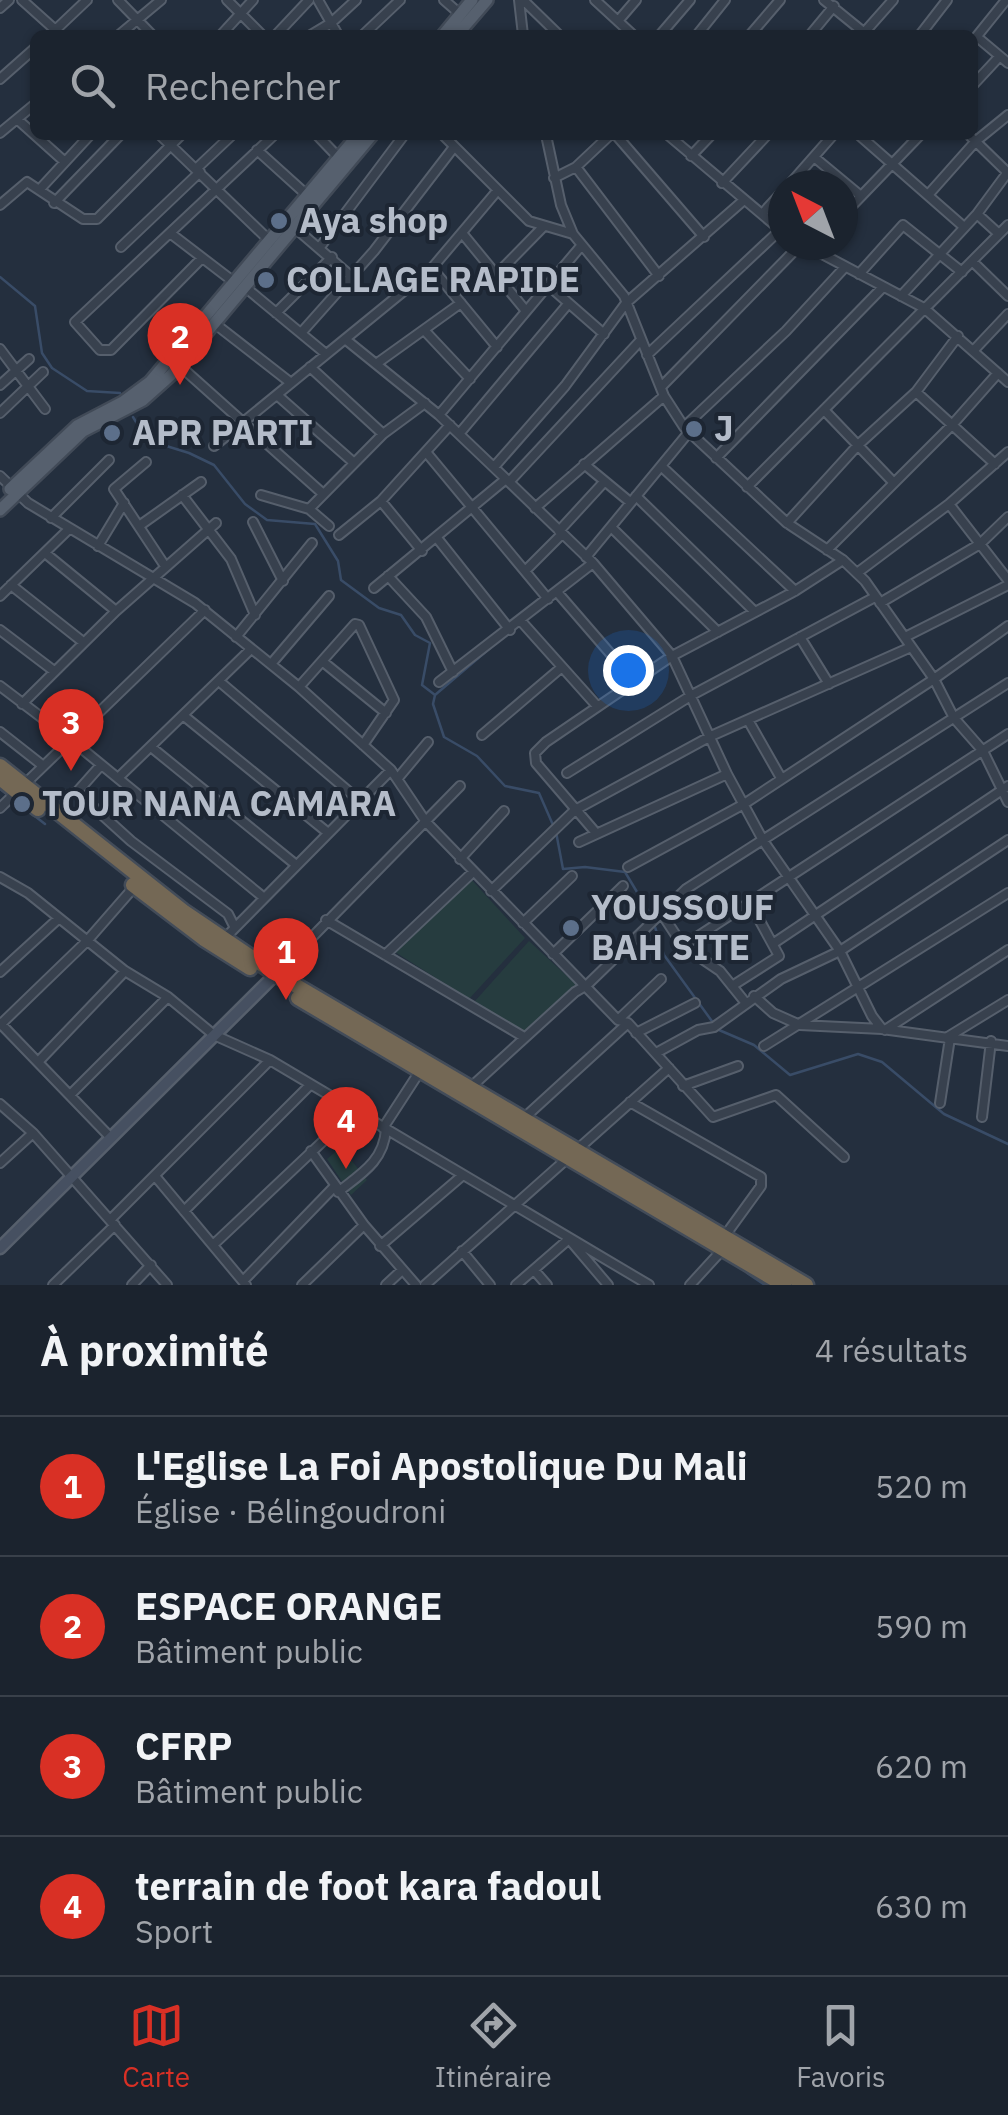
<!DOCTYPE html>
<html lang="fr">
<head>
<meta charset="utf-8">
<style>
	:root { --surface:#1b232e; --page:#242b36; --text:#f1f3f6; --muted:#a0a4aa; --line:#39404a; --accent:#d93025 }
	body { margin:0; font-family:"IBM Plex Sans",sans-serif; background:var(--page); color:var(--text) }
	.compass { position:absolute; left:768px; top:170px; width:90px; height:90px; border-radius:50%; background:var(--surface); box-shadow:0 2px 8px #0004; rotate:318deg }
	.you { position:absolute; left:628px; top:670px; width:35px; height:35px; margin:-25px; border:8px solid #fff; border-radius:50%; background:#1a73e8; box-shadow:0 0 0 15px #1a73e833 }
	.badge { display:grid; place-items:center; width:65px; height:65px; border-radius:50%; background:var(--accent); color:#fff; font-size:32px; font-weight:700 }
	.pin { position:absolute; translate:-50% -82px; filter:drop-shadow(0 2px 5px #0008) }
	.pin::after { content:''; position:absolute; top:52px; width:35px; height:30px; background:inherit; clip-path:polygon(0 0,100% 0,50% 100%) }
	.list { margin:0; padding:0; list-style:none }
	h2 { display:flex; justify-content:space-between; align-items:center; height:130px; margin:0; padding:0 40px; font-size:42px }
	h2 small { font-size:32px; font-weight:400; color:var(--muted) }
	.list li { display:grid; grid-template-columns:65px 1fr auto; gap:30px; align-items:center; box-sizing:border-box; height:140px; padding:0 40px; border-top:2px solid var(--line) }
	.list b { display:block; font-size:38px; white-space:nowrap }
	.list p { margin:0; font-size:32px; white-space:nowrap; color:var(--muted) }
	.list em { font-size:32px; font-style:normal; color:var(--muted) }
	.icon { flex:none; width:55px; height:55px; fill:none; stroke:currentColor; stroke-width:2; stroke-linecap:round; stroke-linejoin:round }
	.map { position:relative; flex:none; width:1008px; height:1285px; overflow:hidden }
	.search { position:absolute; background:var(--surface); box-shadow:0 2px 8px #0004; left:30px; right:30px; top:30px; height:110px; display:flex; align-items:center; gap:25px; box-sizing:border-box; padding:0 35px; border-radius:15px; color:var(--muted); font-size:38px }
	.sheet { height:690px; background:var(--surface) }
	nav { display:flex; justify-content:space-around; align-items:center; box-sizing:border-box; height:140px; border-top:2px solid var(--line); background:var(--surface); font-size:28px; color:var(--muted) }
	nav a { display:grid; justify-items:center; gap:5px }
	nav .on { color:var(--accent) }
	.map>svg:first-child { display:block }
	.green { fill:#263c3f }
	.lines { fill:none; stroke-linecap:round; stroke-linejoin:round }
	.stream { stroke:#394c67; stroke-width:2.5 }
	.street-casing { stroke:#565f6c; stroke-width:12 }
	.secondary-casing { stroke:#565f6c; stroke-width:15 }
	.primary-casing { stroke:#414a57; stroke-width:16 }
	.highway-casing { stroke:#434c59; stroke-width:19 }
	.street { stroke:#38414e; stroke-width:8 }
	.secondary { stroke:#465061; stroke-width:10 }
	.primary { stroke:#56606e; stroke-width:11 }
	.highway { stroke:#746855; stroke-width:14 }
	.service-dot { fill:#5c6f8a; stroke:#1d2633; stroke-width:4 }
	.labels { text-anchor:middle; stroke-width:8; stroke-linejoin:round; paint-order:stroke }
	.poi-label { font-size:35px; font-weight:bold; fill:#b4bcc9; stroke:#1d2633; text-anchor:start }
</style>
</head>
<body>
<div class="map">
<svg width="1008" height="1285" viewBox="0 0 1008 1285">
	<rect width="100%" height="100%" fill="#242f3e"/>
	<path class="green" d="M470,878L525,938L469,999L395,952Z
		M529,941L581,989L521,1033L475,1001Z
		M341,1147L367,1180L351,1195L327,1159Z"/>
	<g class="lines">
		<path class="stream" d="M0,277L35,306L42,353L52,368L87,391L120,393
			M133,417L147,440L189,453L214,465L245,504L267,520L315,524L338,561L341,580L379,608L401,615L415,635L430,643L422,685L435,695L433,704L444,737L477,756L505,786L539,793L553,825
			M435,695L496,643
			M0,789L45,824
			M556,832L563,869L585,867L625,872L652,917
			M654,924L664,955L714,1024
			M719,1030L754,1045L790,1075L858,1054L882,1062L944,1114L1008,1144
			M747,1273L765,1285"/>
		<defs>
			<path id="street" d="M22,0L61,35
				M118,0L152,35
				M227,0L262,35
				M318,0L338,35
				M444,0L460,14
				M519,0L523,35
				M523,0L559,35
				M595,0L633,35
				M824,0L867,35
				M0,8L9,0
				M618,21L636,0
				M50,35L87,0
				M119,35L161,0
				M221,35L253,0
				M276,35L309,0
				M311,35L331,23L356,0
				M363,35L400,0
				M660,35L690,0
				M697,35L725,0
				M750,35L780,0
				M810,35L834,6
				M862,35L893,0
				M920,35L947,0
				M977,37L1008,63
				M973,41L1006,0
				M0,79L35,48
				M973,85L999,57
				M17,119L65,162
				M0,133L35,104
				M160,135L272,243
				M317,135L339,158
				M443,135L529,221L573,234
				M546,135L561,205L573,234L624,296L664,396L684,427L787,523L843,560L865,581L934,679L954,718L983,751L1008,802
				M616,135L704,237
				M668,135L783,232
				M859,135L964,227
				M969,135L1008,173
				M257,150L308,196
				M691,156L711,135
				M814,157L861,196
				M576,167L659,276
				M197,168L232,135
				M554,178L576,167L610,135
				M722,183L767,135
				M789,185L833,135
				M40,189L90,135
				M928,195L976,141L1008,115
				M54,203L120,135
				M0,205L27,182L83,219H97L181,135
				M762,214L783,191
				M977,214L999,234
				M843,215L920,135
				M294,227L352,277
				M170,233L234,282
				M462,233L526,311
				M805,245L924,308L1008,382
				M121,247L200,172
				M320,247L404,135
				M202,258L111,350H100L75,322L274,135
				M973,262L1008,296
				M432,268L497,347
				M497,274L544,226
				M859,274L903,225L962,272
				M548,285L604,334
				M245,287L326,354
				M901,296L977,214L1008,172
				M276,313L332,257
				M214,323L291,383
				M424,330L470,379
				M301,333L374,251L454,147
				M345,339L439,415L506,479L593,563L672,656L727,774L764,842L840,951L872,1016L882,1029
				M0,349L45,409
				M974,350L1008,314
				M647,355L780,230
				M376,364L461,303
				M179,365L321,492
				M310,367L383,434
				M0,385L29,359
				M662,386L800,245
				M916,392L995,464
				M277,395L353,462
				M825,411L894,483
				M0,413L43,372
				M439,415L581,246
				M684,427L786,331L845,267
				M459,434L568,304
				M214,446L432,268L497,191
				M426,452L548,599
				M716,458L883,287
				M146,462L114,489L165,566
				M584,464L630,502
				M661,466L795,591
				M494,467L565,386L626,303L744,200
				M0,476L28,503L195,603L299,687L391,770L223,940
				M509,482L640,341
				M747,487L1008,225
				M182,495L231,559L255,615
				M261,495L309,509L329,526
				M636,496L755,612
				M381,501L422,551
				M949,504L1008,580
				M535,508L664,396
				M309,509L383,434L425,403
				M51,518L109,460
				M253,522L283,581
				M787,523L858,445L916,392L958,336
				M139,526L201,482
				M611,527L718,632
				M559,531L604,482
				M339,535L381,501L450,425
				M437,538L510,630
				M98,546L124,503
				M827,550L952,425L998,373
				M45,553L116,611
				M586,557L689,432
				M525,571L562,534
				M857,573L949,504L1008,452
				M388,576L426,617L453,672
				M11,585L83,642
				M374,588L506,479
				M557,592L634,681
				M0,596L69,529
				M880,603L980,544L1008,517
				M521,621L597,706
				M0,630L54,671
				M236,637L312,543
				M800,637L829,684
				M905,637L1008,585
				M322,661L386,713
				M271,664L329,596
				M220,682L360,801
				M439,682L593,563
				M0,686L70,739L263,897
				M299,687L355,624L359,625L394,700L363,745
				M22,704L116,611L216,523
				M184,716L327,832
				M748,720L781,778
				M0,732L42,765
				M482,735L562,667
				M151,747L295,864
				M391,770L426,822L618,1020L628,1023L713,1117L776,1095L844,1157
				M567,773L692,695L875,597
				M118,778L251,649
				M398,778L428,742
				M77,792L101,765
				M46,803L77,792L131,841L228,914L234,926
				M0,808L205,610
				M596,833L536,763L535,753L546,742L672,656L795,591L843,560
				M579,842L727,774
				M460,859L504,811
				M628,867L744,804L934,679L1008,626
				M0,877L28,893L125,971L168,997L214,1035L270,1060
				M491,891L575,810L711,736L911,647
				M660,911L683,946L720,971L745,1002
				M326,920L524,1037
				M523,923L572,876
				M774,943L1008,786
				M683,946L1008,734
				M553,954L623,886
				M385,955L473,872
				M0,972L58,919
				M276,974L460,786
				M732,986L779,956L749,901
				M754,996L773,1013L800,1025L882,1029L1008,1046
				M618,1020L661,979
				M0,1023L111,1138
				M0,1025L87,941L135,886
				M885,1030L1008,950
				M636,1033L695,1003
				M946,1038L1008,1000
				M764,1046L1008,893
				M656,1053L698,1030L714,1027L781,979L840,951L1008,840
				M38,1062L125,971
				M683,1086L738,1066
				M471,1087L575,992L587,985L686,889L1008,683
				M70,1095L168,997
				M630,1102L761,1177V1186L724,1237
				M940,1103L950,1038
				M0,1104L33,1133L167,1285
				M982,1117L991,1041
				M523,1119L628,1023
				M383,1128L420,1071
				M311,1151L364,1225
				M0,1163L33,1133
				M155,1176L246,1285
				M338,1192C361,1174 384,1161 386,1129
				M184,1211L310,1085
				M110,1220L270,1060L649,1285
				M213,1245L355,1111
				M380,1246L463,1175
				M462,1251L490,1285
				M534,1270L547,1285
				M243,1281L334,1187
				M53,1285L115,1225
				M132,1285L151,1265
				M302,1285L364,1225L416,1285
				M386,1285L402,1270
				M425,1285L669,1068
				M516,1285L569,1239L608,1285
				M690,1285L723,1249"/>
			<path id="secondary" d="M0,1248L276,974"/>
			<path id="primary" d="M443,35L472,0
				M457,35L487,0
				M10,489L77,426L123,402L150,382L358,135
				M0,510L83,431L143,400L171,375L372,135"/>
			<path id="highway" d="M0,766L183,911L276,974L806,1285
				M0,778L38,809
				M133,885L204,939L250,968
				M298,998L784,1285"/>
		</defs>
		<use href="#street" class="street-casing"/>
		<use href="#secondary" class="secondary-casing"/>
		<use href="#primary" class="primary-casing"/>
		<use href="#highway" class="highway-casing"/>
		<use href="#street" class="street"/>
		<use href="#secondary" class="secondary"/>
		<use href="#primary" class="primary"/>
		<use href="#highway" class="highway"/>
	</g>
	<g class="service-dot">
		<circle cx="279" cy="221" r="10"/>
		<circle cx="266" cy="280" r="10"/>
		<circle cx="694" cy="429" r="10"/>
		<circle cx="112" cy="433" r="10"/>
		<circle cx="22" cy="804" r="10"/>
		<circle cx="571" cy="928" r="10"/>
	</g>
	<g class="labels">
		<g class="poi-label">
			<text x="299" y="233">Aya shop</text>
			<text x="286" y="292">COLLAGE RAPIDE</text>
			<text x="714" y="441">J</text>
			<text x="132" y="445">APR PARTI</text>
			<text x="42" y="816">TOUR NANA CAMARA</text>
			<text x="591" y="920">YOUSSOUF<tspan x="591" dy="40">BAH SITE</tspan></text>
		</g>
	</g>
</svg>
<svg class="compass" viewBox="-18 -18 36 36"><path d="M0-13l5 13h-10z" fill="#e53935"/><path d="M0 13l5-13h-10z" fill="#a0a4aa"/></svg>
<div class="you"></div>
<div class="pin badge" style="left:286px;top:1000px">1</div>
<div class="pin badge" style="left:180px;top:385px">2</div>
<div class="pin badge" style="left:71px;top:771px">3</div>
<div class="pin badge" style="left:346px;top:1169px">4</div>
<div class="search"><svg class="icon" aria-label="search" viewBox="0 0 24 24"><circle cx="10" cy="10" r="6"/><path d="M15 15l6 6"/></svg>Rechercher</div>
</div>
<section class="sheet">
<h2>À proximité<small>4 résultats</small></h2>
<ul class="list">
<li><span class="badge">1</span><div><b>L'Eglise La Foi Apostolique Du Mali</b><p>Église · Bélingoudroni</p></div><em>520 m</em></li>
<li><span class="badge">2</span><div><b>ESPACE ORANGE</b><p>Bâtiment public</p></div><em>590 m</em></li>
<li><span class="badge">3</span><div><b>CFRP</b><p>Bâtiment public</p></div><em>620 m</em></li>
<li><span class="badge">4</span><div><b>terrain de foot kara fadoul</b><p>Sport</p></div><em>630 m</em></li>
</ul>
</section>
<nav>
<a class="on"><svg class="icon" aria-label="map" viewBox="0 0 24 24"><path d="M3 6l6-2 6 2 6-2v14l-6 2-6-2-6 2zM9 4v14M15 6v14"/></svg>Carte</a>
<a><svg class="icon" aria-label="directions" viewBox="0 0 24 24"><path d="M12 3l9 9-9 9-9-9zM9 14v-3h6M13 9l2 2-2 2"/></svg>Itinéraire</a>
<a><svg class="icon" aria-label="saved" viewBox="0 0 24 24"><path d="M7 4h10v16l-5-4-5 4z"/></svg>Favoris</a>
</nav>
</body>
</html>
